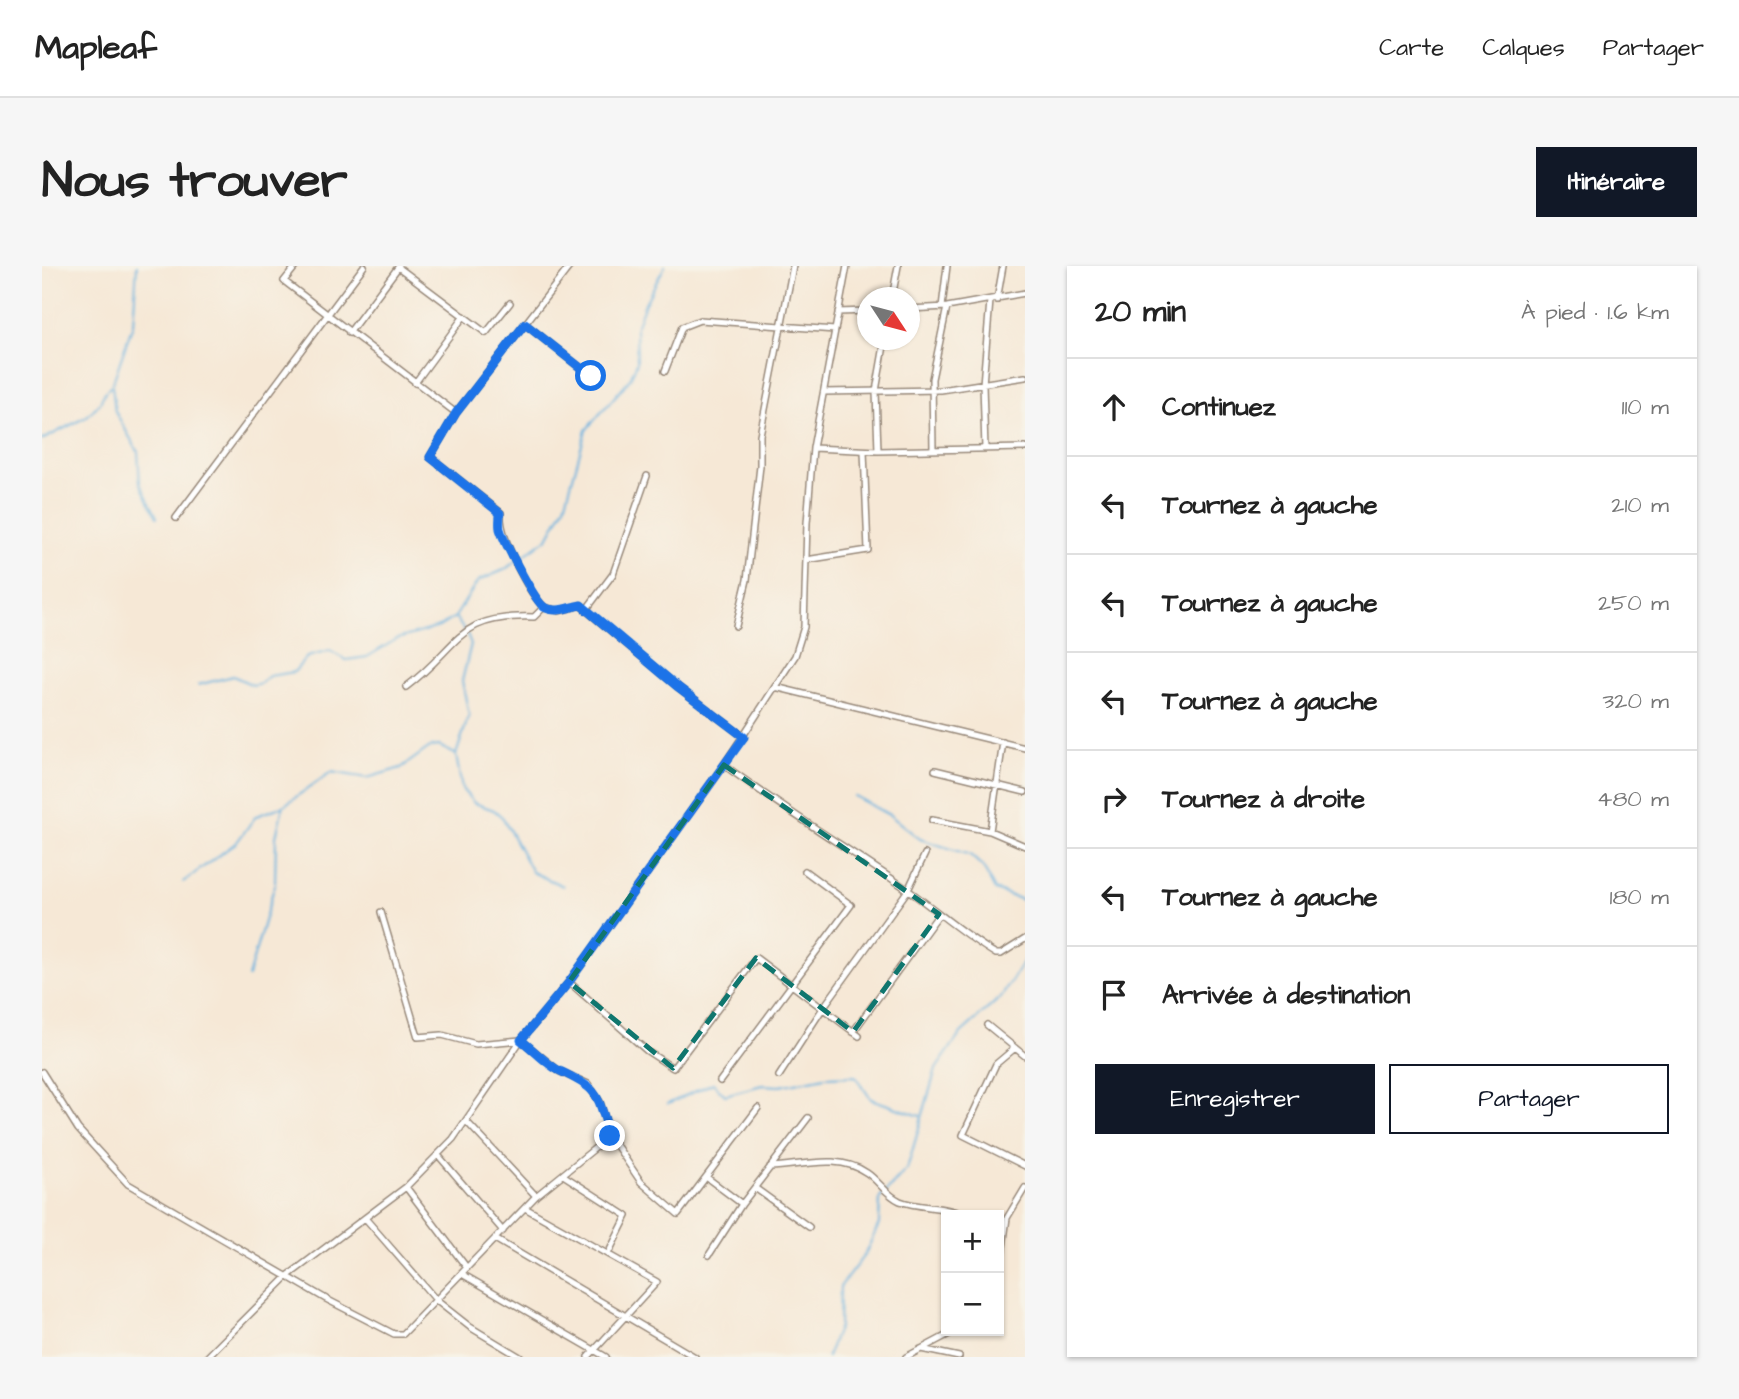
<!DOCTYPE html>
<html lang="fr">
<head>
<meta charset="utf-8">
<style>
	:root { --surface:#fff; --page:#f6f6f6; --text:#222; --muted:#767676; --line:#e0e0e0; --accent:#111827 }
	body { margin:0; font-family:"Architects Daughter",sans-serif; background:var(--page); color:var(--text) }
	.controls { position:absolute; right:21px; bottom:21px; display:grid; overflow:hidden; border-radius:0px; box-shadow:0 2px 5px #0004 }
	.controls button { width:63px; height:63px; display:grid; place-items:center; padding:0; border:0; border-bottom:2px solid var(--line); background:var(--surface); color:var(--text); font:35px sans-serif }
	.compass { position:absolute; left:815px; top:21px; width:63px; height:63px; border-radius:50%; background:var(--surface); box-shadow:0 2px 5px #0004; rotate:126deg }
	.stop { position:absolute; width:21px; height:21px; margin:-16px; border:5px solid #1a73e8; border-radius:50%; background:#fff }
	.stop.end { background:#1a73e8; border-color:#fff; box-shadow:0 2px 7px #0008 }
	.list { margin:0; padding:0; list-style:none }
	h2 { display:flex; justify-content:space-between; align-items:center; height:91px; margin:0; padding:0 28px; font-size:30px }
	h2 small { font-size:23px; font-weight:400; color:var(--muted) }
	.list li { display:grid; grid-template-columns:46px 1fr auto; gap:21px; align-items:center; box-sizing:border-box; height:98px; padding:0 28px; border-top:2px solid var(--line) }
	.list b { display:block; font-size:26px; white-space:nowrap }
	.list em { font-size:23px; font-style:normal; color:var(--muted) }
	.actions { display:flex; gap:14px; padding:21px 28px }
	.actions a { flex:1; padding:16px 0; border:2px solid var(--accent); border-radius:0px; text-align:center; font-size:24px; color:var(--accent) }
	.actions .main { background:var(--accent); color:#fff }
	.icon { flex:none; width:38px; height:38px; fill:none; stroke:currentColor; stroke-width:2; stroke-linecap:round; stroke-linejoin:round }
	.map { position:relative; flex:none; width:983px; height:1091px; overflow:hidden; border-radius:0px }
	header { display:flex; align-items:center; gap:42px; box-sizing:border-box; height:98px; padding:0 35px; background:var(--surface); border-bottom:2px solid var(--line) }
	header strong { font-size:33px }
	nav { display:flex; gap:38px; margin-inline-start:auto; font-size:24px }
	.intro { display:flex; align-items:center; justify-content:space-between; box-sizing:border-box; height:168px; padding:0 42px }
	h1 { margin:0; font-size:49px }
	.button { padding:18px 32px; border-radius:0px; background:var(--accent); color:#fff; font-size:24px; font-weight:700 }
	main { display:flex; gap:42px; padding:0 42px }
	aside { flex:1; background:var(--surface); border-radius:0px; box-shadow:0 2px 5px #0004 }
	.map>svg:first-child { display:block }
	.lines { fill:none; stroke-linecap:round; stroke-linejoin:round }
	.stream { stroke:#65b0de; stroke-width:2 }
	.minor-casing { stroke:#98897a; stroke-width:8 }
	.minor { stroke:#fff; stroke-width:5 }
	.route { stroke:#1a73e8; stroke-width:9 }
	.marked { fill:none; stroke:#0f766e; stroke-width:5; stroke-dasharray:14 9; stroke-linejoin:round }
</style>
</head>
<body>
<header>
<strong>Mapleaf</strong>
<nav><a>Carte</a><a>Calques</a><a>Partager</a></nav>
</header>
<div class="intro"><h1>Nous trouver</h1><a class="button">Itinéraire</a></div>
<main>
<div class="map">
<svg width="983" height="1091" viewBox="0 0 983 1091">
	<rect width="100%" height="100%" fill="#f7f3e8"/>
	<filter id="ink" filterUnits="userSpaceOnUse"><feTurbulence type="fractalNoise" baseFrequency=".0143" numOctaves="2"/><feDisplacementMap in="SourceGraphic" scale="14" xChannelSelector="R" yChannelSelector="G"/><feConvolveMatrix kernelMatrix="1 2 1 2 8 2 1 2 1" color-interpolation-filters="sRGB"/></filter>
	<filter id="wash" filterUnits="userSpaceOnUse"><feTurbulence type="fractalNoise" baseFrequency=".00686" numOctaves="4" result="noise"/><feDisplacementMap in="SourceGraphic" scale="28" xChannelSelector="R" yChannelSelector="G"/><feGaussianBlur stdDeviation="1.57" result="paint"/><feColorMatrix in="noise" values="0 0 0 0 0 0 0 0 0 0 0 0 0 0 0 0 0 1.4 0 .05"/><feComposite in="paint" operator="in"/></filter>
	<g filter="url(#wash)">
		<rect width="100%" height="100%" fill="#f6e8d6"/>
		<g class="lines">
			<path class="stream" d="M70,119L73,145L96,186L98,217L115,251
				M0,174L44,151L58,137L62,127L70,119L91,58L95,0
				M413,351L422,364
				M425,368L429,378L420,415L427,449L414,489L420,523L432,537L452,544L461,552L490,606L521,620
				M156,419L191,410L211,419L219,417L227,410L252,406L265,391L288,385L304,394L325,391L355,373L397,361L413,351L436,315L462,304L506,272L523,240L544,164L588,113L595,96L594,61L603,37L623,0
				M812,530L849,550L878,573L928,589L941,601L953,624L983,635
				M141,616L195,576L214,550L241,540L289,506L325,512L359,502L388,481L397,480L413,488
				M206,711L233,618L234,571L241,540
				M626,838L671,817L683,829L720,819L738,820L783,811L813,810L829,833L878,850
				M785,1091L797,1060L798,1021L823,988L837,958L838,932L865,903L894,803L919,767L960,730L983,693"/>
		</g>
	</g>
	<g filter="url(#ink)">
		<g class="lines">
			<defs>
				<path id="minor" d="M254,0L242,15L414,147
					M356,1L444,67L468,37
					M850,32L856,0
					M955,34L961,0
					M900,41L905,0
					M867,43L905,41L983,27
					M796,46L825,45
					M483,58L549,110
					M307,67L357,0
					M623,105L640,61L658,54L793,64
					M373,117L422,50
					M782,126L899,124L983,111
					M771,182L836,185L983,182
					M943,183L941,118L948,35
					M891,184L890,113L905,41
					M836,185L834,125L843,74
					M605,210L571,308L544,344L636,421L702,471
					M134,252L322,0
					M764,294L826,284L822,185
					M502,341C485,325 457,269 459,247L388,191L414,147L528,0
					M694,360L705,314L718,200V169L751,0
					M364,421C419,380 413,348 492,351L502,341L517,345L539,339L544,344
					M733,421L983,482
					M682,499C740,542 800,579 859,619C892,642 920,668 954,688H959L983,673
					M893,504L983,526
					M890,554L948,565L983,580
					M948,565L961,476
					M339,646L376,771L400,769L434,778L479,774L517,805L546,818L558,836L568,870L599,916L636,948L716,842
					M527,716L605,785L631,802L714,692L817,770
					M945,759L983,790
					M811,766L897,648
					M973,782L954,798L921,869L983,900
					M0,806L36,863L86,918L284,1033L352,1068H361L494,930L568,870
					M737,810L781,742L866,624L883,588
					M678,815L809,639L763,605
					M424,855L494,930
					M396,889L461,965
					M728,901C760,900 796,887 825,907C837,915 844,929 858,935C879,943 901,939 922,949
					M521,909L585,950L566,988
					M664,911L700,938
					M364,921L425,1002
					M713,922L767,961
					M483,942L615,1016L546,1091
					M323,952L395,1035L428,1061L478,1091
					M453,973L653,1091
					M667,989L700,938L766,852
					M420,1008L564,1091
					M957,1010L965,952L983,922
					M879,1083L917,1091
					M165,1091L247,1009L364,921L411,873L479,774L527,716L682,499L753,390L762,361L765,257L771,182L805,0
					M864,1091L913,1065"/>
			</defs>
			<use href="#minor" class="minor-casing"/>
			<use href="#minor" class="minor"/>
		</g>
	</g>
	<g class="lines" filter="url(#ink)">
		<path class="route" d="M549,110L483,58L414,147L388,191L458,247C458,252 457,259 458,263C462,276 493,335 502,341C515,348 526,341 539,339L636,421L702,471L527,716L479,774C491,783 505,799 518,805C560,825 554,827 568,870"/>
	</g>
	<path class="marked" d="M682,499L897,648L811,766L714,692L631,802L527,716Z"/>
</svg>
<div class="controls">
<button>+</button>
<button>−</button>
</div>
<svg class="compass" viewBox="-18 -18 36 36"><path d="M0-13l5 13h-10z" fill="#e53935"/><path d="M0 13l5-13h-10z" fill="#767676"/></svg>
<div class="stop" style="left:549px;top:110px"></div>
<div class="stop end" style="left:568px;top:870px"></div>
</div>
<aside>
<h2>20 min<small>À pied · 1.6 km</small></h2>
<ul class="list">
<li><svg class="icon" aria-label="ahead" viewBox="0 0 24 24"><path d="M12 20V5M6 11l6-6 6 6"/></svg><div><b>Continuez</b></div><em>110 m</em></li>
<li><svg class="icon" aria-label="left" viewBox="0 0 24 24"><path d="M17 20v-9H6M10 6l-5 5 5 5"/></svg><div><b>Tournez à gauche</b></div><em>210 m</em></li>
<li><svg class="icon" aria-label="left" viewBox="0 0 24 24"><path d="M17 20v-9H6M10 6l-5 5 5 5"/></svg><div><b>Tournez à gauche</b></div><em>250 m</em></li>
<li><svg class="icon" aria-label="left" viewBox="0 0 24 24"><path d="M17 20v-9H6M10 6l-5 5 5 5"/></svg><div><b>Tournez à gauche</b></div><em>320 m</em></li>
<li><svg class="icon" aria-label="right" viewBox="0 0 24 24"><path d="M7 20v-9h11M14 6l5 5-5 5"/></svg><div><b>Tournez à droite</b></div><em>480 m</em></li>
<li><svg class="icon" aria-label="left" viewBox="0 0 24 24"><path d="M17 20v-9H6M10 6l-5 5 5 5"/></svg><div><b>Tournez à gauche</b></div><em>180 m</em></li>
<li><svg class="icon" aria-label="arrive" viewBox="0 0 24 24"><path d="M6 21V4h12l-3 4 3 4H6"/></svg><div><b>Arrivée à destination</b></div></li>
</ul>
<div class="actions"><a class="main">Enregistrer</a><a>Partager</a></div>
</aside>
</main>
</body>
</html>
